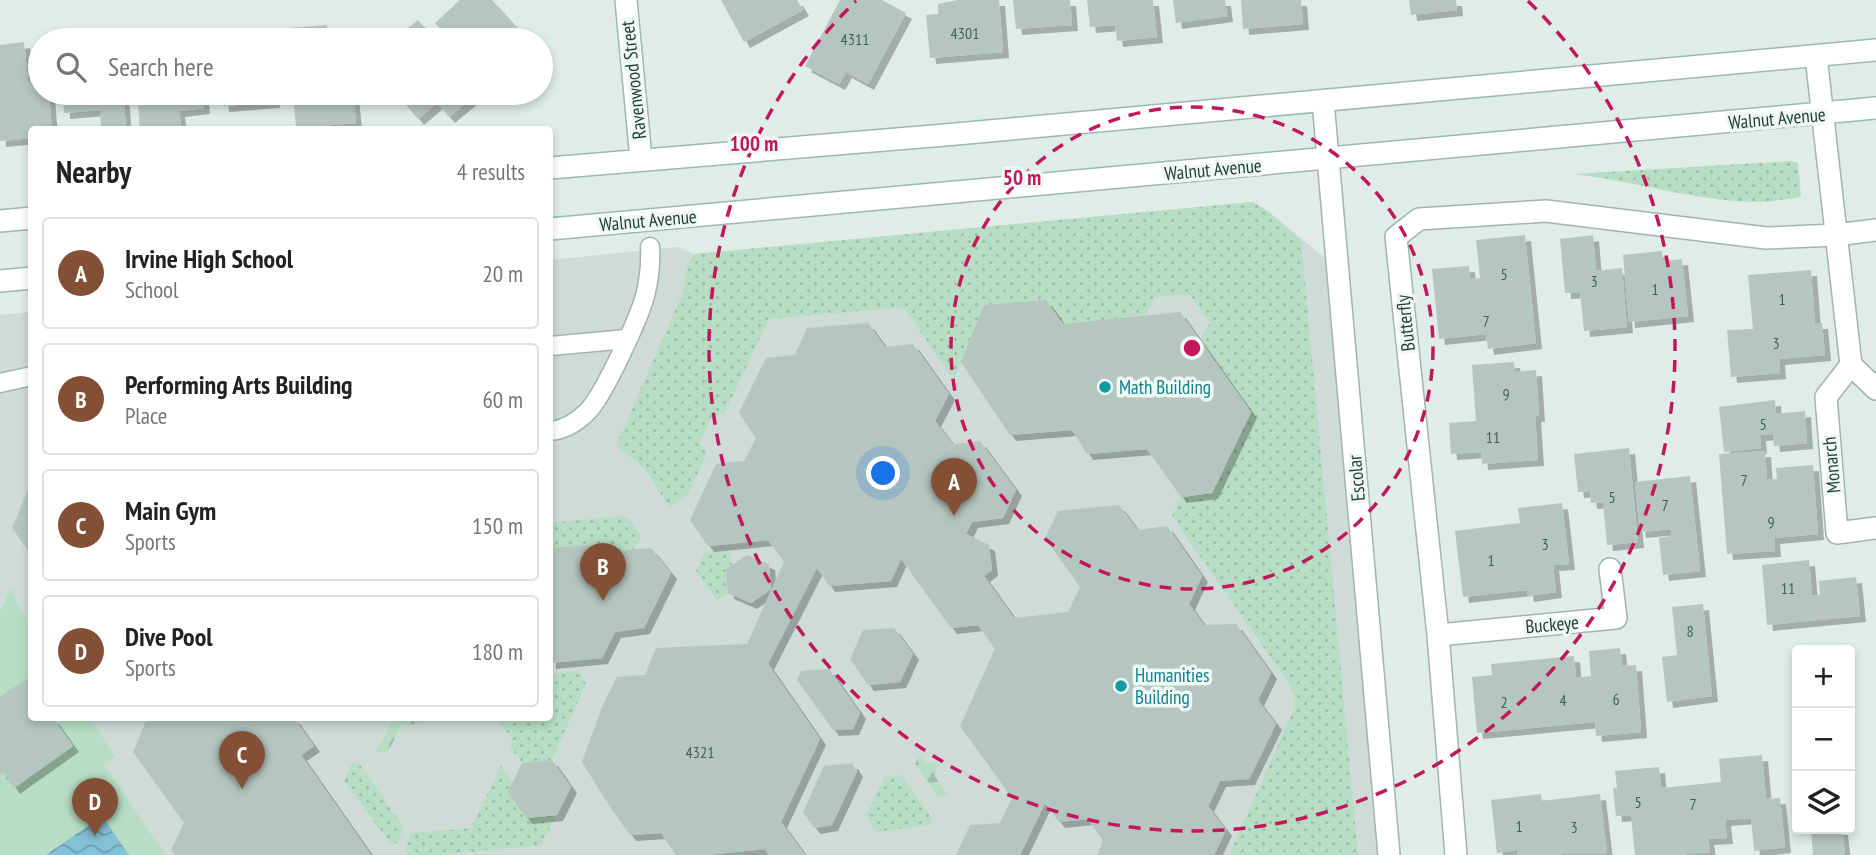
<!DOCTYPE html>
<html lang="en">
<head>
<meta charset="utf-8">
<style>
	:root { --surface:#fff; --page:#f6f6f6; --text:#222; --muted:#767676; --line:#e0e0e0; --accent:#835036 }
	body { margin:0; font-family:"PT Sans Narrow",sans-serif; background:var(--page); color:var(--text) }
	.controls { position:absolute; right:21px; bottom:21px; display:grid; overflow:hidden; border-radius:7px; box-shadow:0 4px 10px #0003 }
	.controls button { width:63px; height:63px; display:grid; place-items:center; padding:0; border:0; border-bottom:2px solid var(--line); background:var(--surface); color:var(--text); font:35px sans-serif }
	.you { position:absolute; left:884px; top:474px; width:24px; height:24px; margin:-18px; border:5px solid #fff; border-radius:50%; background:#1a73e8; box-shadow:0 0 0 10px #1a73e833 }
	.badge { display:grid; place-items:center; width:46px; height:46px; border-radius:50%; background:var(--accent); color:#fff; font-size:23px; font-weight:700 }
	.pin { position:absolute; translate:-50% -58px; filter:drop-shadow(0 2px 4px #0008) }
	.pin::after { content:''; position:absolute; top:37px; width:24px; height:21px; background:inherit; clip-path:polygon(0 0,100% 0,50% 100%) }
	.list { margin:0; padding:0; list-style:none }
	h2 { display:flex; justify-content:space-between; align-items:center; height:91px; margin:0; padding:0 28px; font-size:30px }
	h2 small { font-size:23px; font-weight:400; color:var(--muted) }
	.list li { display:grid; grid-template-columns:46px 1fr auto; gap:21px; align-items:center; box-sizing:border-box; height:112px; margin:0 14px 14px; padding:0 14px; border:2px solid var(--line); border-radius:7px }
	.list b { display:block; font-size:26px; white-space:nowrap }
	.list p { margin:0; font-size:23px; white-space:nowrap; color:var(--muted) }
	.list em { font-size:23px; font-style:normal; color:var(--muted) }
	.icon { flex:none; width:38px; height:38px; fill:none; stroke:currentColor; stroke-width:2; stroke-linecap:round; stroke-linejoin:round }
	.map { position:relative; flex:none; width:1876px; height:855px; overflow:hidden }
	.search { position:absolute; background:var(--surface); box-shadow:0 4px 10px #0003; left:28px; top:28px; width:525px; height:77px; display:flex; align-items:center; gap:18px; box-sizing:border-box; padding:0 24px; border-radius:38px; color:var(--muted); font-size:26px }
	.panel { position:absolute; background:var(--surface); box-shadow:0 4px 10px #0003; left:28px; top:126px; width:525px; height:595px; border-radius:7px }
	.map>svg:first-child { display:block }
	.built { fill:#cedbd6 }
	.green { fill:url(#green-dots) }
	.forest { fill:url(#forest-firs) }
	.pitch { fill:#b7dec5 }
	.water { fill:url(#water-waves) }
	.building { fill:#b5c6c0; filter:url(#shadow) }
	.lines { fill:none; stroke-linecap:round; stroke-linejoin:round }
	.lane-casing { stroke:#a2b4af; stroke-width:21 }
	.street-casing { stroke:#a2b4af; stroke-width:24 }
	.secondary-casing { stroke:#9db8b1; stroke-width:24 }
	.lane { stroke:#fff; stroke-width:18 }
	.street { stroke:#fff; stroke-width:21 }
	.secondary { stroke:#fff; stroke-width:21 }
	.ring { fill:none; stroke:#c2185b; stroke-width:3.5; stroke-dasharray:12 9 }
	.culture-dot { fill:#0f9aa8; stroke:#f0f8f5; stroke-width:2.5 }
	.labels { text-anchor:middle; stroke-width:7; stroke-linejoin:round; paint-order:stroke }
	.number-label { font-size:16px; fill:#445f59 }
	.street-label { font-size:19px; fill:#1f3d37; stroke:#f0f8f5 }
	.culture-label { font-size:19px; fill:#0d838f; stroke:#f0f8f5; text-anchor:start }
	.centre { fill:#c2185b; stroke:#f0f8f5; stroke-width:3.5 }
	.ring-label { font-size:21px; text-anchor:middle; font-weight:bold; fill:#c2185b; stroke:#f0f8f5; stroke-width:7; stroke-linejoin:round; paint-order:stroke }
</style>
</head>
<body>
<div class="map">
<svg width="1876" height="855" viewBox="0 0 1876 855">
	<defs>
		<pattern id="green-dots" width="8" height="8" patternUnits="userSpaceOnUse" patternTransform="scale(1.75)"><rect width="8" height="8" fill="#b7dec5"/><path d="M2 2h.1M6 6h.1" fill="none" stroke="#9dbfaa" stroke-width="1.8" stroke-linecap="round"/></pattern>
		<pattern id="forest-firs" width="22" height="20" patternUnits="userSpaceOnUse" patternTransform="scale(1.75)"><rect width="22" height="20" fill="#b7dec5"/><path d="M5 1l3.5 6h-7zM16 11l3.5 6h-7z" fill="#9dbfaa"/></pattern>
		<pattern id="water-waves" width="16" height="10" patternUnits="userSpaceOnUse" patternTransform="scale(1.75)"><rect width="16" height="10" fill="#84c1d4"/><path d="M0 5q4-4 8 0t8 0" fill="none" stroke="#6b9ead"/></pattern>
		<filter id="shadow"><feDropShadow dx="6" dy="6" stdDeviation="0" flood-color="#0004"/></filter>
	</defs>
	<rect width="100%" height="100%" fill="#dfece7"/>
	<path class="built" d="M1253,202L1269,212L1338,269L1389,855H0V315L31,312L32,718H550V260L678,247L694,254Z"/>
	<path class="green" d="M1791,161L1798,163L1801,197C1786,199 1771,202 1757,202C1694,201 1635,181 1573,174Z
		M1253,202L1269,212L1301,240L1358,855H1229L1295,707L1293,690L1172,516L1181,497L1212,493L1251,412L1200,340L1210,322L1189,294L1154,297L1145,316L1063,324L1046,301L985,305L954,380L903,307L769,319L724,414L712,416L699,442L707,454L688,494L669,507L644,468L616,446L684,290L687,266L694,254Z
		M622,516L631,520L641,537L634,550L591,553L588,545L550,548V523Z
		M729,550L732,565L726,569L728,593L717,601L696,571L704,552Z
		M579,671L586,684L552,760L522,763L510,747L513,741L498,719V718H550V674Z
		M358,762L404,828L397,843L391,844L344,781L352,763Z
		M501,766L513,783L557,815L541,845L440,855H408L405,851L410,833L471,828Z
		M901,775L932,818V822L928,825L880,832L875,830L866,816L885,776Z"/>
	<path class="forest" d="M394,718H429L431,722L401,725L388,752H376Z
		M920,756L926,764L939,762L935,776L948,796L940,797L936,794L915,764Z"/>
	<path class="pitch" d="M11,588L16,601L31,626L32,718H90L115,757L104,765L165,855H0V612Z"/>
	<path class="water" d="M102,816L129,855H46Z"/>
	<path class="building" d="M460,0H492L525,37L522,40H450L435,23Z
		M721,0H797L803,10L744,42Z
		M840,0H882L906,13L868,84L846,72L839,84L805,66Z
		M958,0H999L1003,52L930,58L926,15L938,14V4Z
		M1013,0H1070L1072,25L1016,29Z
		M1087,0H1153L1157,37L1117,41L1115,25L1090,27Z
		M1173,0H1225L1227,16L1176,23Z
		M1241,0H1301L1303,24L1243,29Z
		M1409,0H1456L1457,10L1411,15Z
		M418,20L435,40H394Z
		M327,25L328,40H289L288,28Z
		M274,29L275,40H217V35Z
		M197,31L198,40H131V38Z
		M24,42L28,82L40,81V93H49L52,130H32V138L0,141V45Z
		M63,93H123L126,128L101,130L100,110L64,113Z
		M137,93H203L204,108L179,111L181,125L140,129Z
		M222,93H273L274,102L223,106Z
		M293,93H353L356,123L296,128Z
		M396,93H478L449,117L437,103L418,119Z
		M1525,235L1536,343L1488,349L1486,334L1439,339L1432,269L1469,266L1470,279L1480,278L1476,240Z
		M1593,235L1596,271L1622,268L1627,327L1584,331L1580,292L1565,293L1560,239Z
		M1662,251L1663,261L1682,259L1688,316L1629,322L1623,255Z
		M1811,270L1815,323H1822L1825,355L1779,359L1780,373L1731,377L1727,330L1753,329L1748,275Z
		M1046,300L1063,324L1180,312L1251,412L1212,493L1181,497L1147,449L1087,454L1072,430L1010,435L961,362L984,305Z
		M868,323L885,347L913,344L949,394L935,421L953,444L980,441L1016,490L1003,518L972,522L966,534L989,545L992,570L984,576L1014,618L1068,612L1080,587L1045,538L1058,511L1119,505L1138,530L1167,526L1202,576L1189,604L1204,625L1236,624L1271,673L1258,700L1276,724L1249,779L1220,781L1208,806L1226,830L1214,855H1097L1103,841L1088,819L1059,822L1045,803L1020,855H956L970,825L1000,823L1012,798L960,726L995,649L978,625L951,628L901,559L891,581L829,586L817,568L768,664L820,739L781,822L805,855H769L765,849L707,855H676L661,833L630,835L610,807L582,762L602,707L617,677L645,675L656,648L747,644L784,562L768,540L708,546L690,520L716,464L744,461L756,438L739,413L766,358L795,355L807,328Z
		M1514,362L1515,372L1536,370L1539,416H1535L1538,460L1482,464L1481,452L1451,454L1449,423L1476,421L1472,365Z
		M1775,400L1776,414L1805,411L1807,443L1774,446L1773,434L1760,435L1761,448L1724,452L1719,407Z
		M1629,448L1638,542L1607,545L1603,502L1591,503L1590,491L1578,492L1574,454Z
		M1765,451L1767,480L1777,479L1776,468L1813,465L1818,534L1774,538L1775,551L1727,554L1719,454Z
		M1690,476L1700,571L1663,575L1659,538L1671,536V529L1640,532L1635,482Z
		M31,483H32V556L12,528Z
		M1562,503L1569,564L1553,565L1556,592L1528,596L1527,590L1463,597L1455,531L1520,523L1518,508Z
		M588,545L591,553L651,548L671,573L644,628L615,632L602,658L550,663V548Z
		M747,555L769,564L771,589L751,603L728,593L726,569Z
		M1809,560L1812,596L1820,595L1819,581L1856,577L1860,616L1767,625L1762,565Z
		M1703,604L1712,696L1667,702L1662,657L1677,655L1672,607Z
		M894,628L913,654L900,682L868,685L850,659L863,630Z
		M1620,648L1622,666L1636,665L1641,732L1596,736L1595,722L1477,733L1472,677L1492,675L1491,664L1574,656L1576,678L1591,676L1589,651Z
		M829,669L860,713L853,729L833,730L797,680L801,671Z
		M26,679L32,686V718H53L73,746L14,788L3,772L0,774V697Z
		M143,718H294L314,746L301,755L371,855H175L171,850L184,823L133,752L146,721Z
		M1762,755L1766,799L1780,798L1785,847L1754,851L1751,818L1725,820L1727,838L1708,839L1710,852L1675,855H1635L1631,815L1616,816L1613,788H1617L1615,771L1659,767L1661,788L1721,782L1719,759Z
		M552,760L571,787L557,815L526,818L508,792L522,763Z
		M852,763L857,771L832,825L814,828L803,812L824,766Z
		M1792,787H1797V823H1795Z
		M1541,794L1542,801L1600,794L1607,853L1518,855L1517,850L1497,853L1491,800Z
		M1811,829H1842L1845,855H1813Z"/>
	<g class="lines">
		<defs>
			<path id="lane" d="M550,346L627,339
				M0,383L32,376
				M550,431C564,430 577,422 587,412C603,397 639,318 645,296C649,280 651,264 650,247"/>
			<path id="street" d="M1816,56L1851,365L1876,389
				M1323,101L1389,855
				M1851,365L1826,397L1837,533L1876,528
				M1438,635L1616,618L1610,569
				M1456,855L1438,635L1396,237L1419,219L1546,211L1766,238L1836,235L1876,230"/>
			<path id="secondary" d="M626,0L641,159
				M550,168L945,135L1876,50
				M0,221L32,218
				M550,229L1876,108
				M0,281L32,278"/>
		</defs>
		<use href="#lane" class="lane-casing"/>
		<use href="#street" class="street-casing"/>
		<use href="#secondary" class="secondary-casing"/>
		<use href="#lane" class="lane"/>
		<use href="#street" class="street"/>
		<use href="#secondary" class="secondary"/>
	</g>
	<g class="ring">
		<circle cx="1192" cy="348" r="241"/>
		<path d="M1528 1A483 483 0 1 1 856 1"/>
	</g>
	<g class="culture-dot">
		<circle cx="1105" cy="387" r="7"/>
		<circle cx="1121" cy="686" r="7"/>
	</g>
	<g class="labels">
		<g class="number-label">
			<text x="965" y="39">4301</text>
			<text x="855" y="45">4311</text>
			<text x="1504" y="280">5</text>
			<text x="1594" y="287">3</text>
			<text x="1655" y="295">1</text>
			<text x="1782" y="305">1</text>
			<text x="1486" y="327">7</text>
			<text x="1776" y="349">3</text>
			<text x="1506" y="400">9</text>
			<text x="1763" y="430">5</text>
			<text x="1493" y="443">11</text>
			<text x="1744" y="486">7</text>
			<text x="1612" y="503">5</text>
			<text x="1665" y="511">7</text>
			<text x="1771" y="528">9</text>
			<text x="1545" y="550">3</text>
			<text x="1491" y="566">1</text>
			<text x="1788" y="594">11</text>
			<text x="1690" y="637">8</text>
			<text x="1616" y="705">6</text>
			<text x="1563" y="706">4</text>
			<text x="1504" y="708">2</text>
			<text x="700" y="758">4321</text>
			<text x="1638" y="808">5</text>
			<text x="1693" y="810">7</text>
			<text x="1519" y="832">1</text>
			<text x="1574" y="833">3</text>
		</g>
		<g class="street-label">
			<text transform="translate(633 80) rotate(-96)" y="7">Ravenwood Street</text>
			<text transform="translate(1777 118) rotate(-5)" y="7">Walnut Avenue</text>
			<text transform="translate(1213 169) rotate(-5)" y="7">Walnut Avenue</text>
			<text transform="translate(648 220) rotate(-5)" y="7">Walnut Avenue</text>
			<text transform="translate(1405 323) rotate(-96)" y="7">Butterfly</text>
			<text transform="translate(1831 465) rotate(-95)" y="7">Monarch</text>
			<text transform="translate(1356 478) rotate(-95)" y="7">Escolar</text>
			<text transform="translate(1552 624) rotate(-5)" y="7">Buckeye</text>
		</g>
		<g class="culture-label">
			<text x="1119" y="394">Math Building</text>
			<text x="1135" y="682">Humanities<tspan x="1135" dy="22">Building</tspan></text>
		</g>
	</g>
	<circle cx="1192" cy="348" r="10" class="centre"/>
	<g class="ring-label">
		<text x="754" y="151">100 m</text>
		<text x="1022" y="185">50 m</text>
	</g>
</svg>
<div class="controls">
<button>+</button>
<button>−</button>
<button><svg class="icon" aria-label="layers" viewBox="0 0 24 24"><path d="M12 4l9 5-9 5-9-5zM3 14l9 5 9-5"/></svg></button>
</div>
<div class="you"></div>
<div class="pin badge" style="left:954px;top:516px">A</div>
<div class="pin badge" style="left:603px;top:601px">B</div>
<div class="pin badge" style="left:242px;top:789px">C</div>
<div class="pin badge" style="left:95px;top:836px">D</div>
<div class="search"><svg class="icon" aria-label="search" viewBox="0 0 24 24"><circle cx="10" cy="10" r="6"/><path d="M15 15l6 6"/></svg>Search here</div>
<section class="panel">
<h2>Nearby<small>4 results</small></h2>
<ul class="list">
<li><span class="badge">A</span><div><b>Irvine High School</b><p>School</p></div><em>20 m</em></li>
<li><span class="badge">B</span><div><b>Performing Arts Building</b><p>Place</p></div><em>60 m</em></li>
<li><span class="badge">C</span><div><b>Main Gym</b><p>Sports</p></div><em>150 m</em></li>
<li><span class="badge">D</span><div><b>Dive Pool</b><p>Sports</p></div><em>180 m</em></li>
</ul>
</section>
</div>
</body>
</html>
